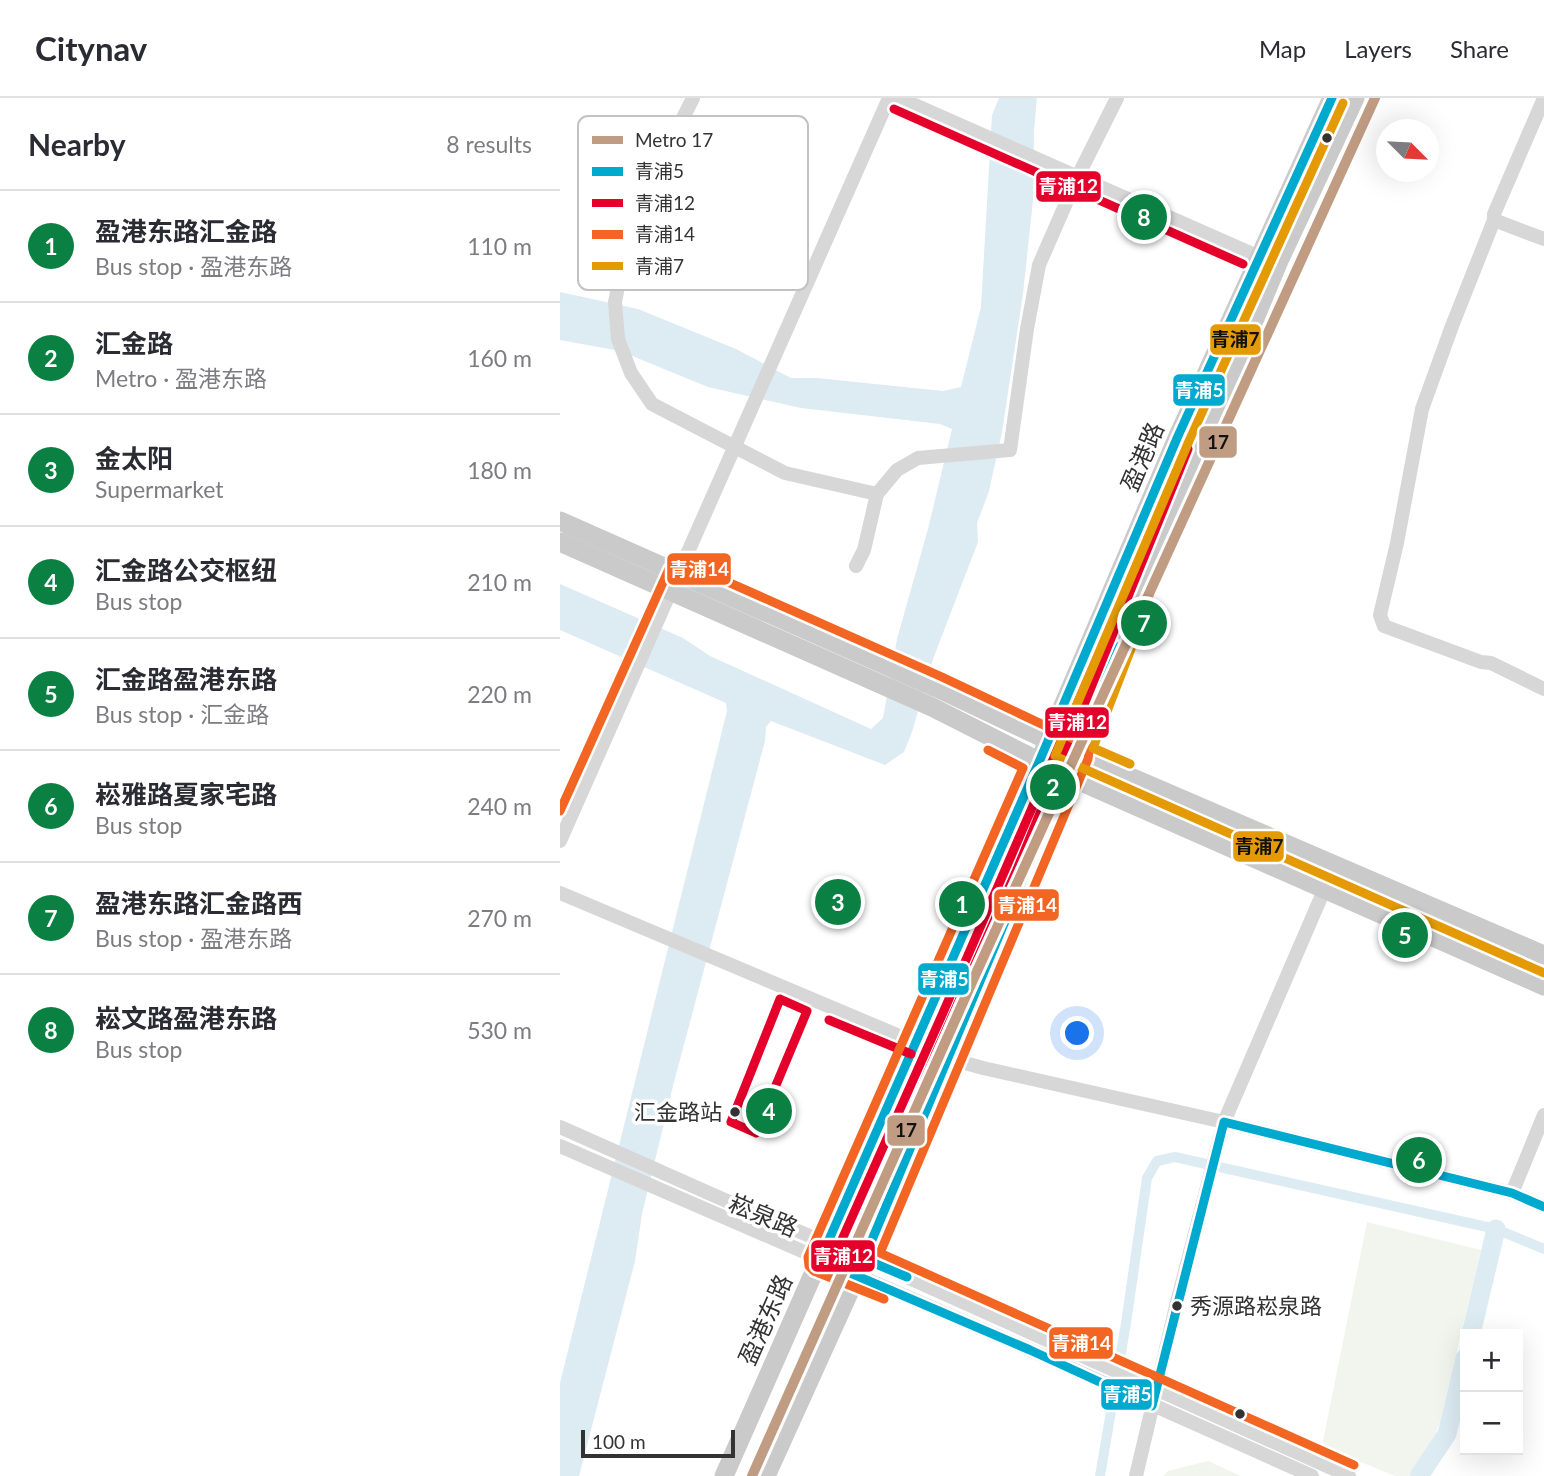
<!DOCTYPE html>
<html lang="en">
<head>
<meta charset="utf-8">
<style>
	:root { --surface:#fff; --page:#f2f2f3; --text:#2b2b33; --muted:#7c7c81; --line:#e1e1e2; --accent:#0b8043 }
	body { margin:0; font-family:Lato,"Noto Sans SC",sans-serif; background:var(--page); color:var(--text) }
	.controls { position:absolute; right:21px; bottom:21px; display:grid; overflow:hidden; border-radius:0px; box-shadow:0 7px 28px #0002 }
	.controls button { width:63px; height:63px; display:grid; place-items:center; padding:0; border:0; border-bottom:2px solid var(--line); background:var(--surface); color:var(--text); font:35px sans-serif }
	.compass { position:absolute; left:816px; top:21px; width:63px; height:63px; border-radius:50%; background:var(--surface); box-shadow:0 7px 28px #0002; rotate:114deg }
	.scale { position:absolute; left:21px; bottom:18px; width:154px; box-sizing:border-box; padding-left:7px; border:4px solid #333; border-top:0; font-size:19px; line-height:24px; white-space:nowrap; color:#333; -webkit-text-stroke:5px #fff; paint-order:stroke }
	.you { position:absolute; left:518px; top:936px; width:24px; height:24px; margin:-18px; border:5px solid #fff; border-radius:50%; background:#1a73e8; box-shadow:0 0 0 10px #1a73e833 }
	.badge { display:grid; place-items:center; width:46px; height:46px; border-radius:50%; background:var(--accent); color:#fff; font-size:23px; font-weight:700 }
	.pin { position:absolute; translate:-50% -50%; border:4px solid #fff; box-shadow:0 2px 7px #0006 }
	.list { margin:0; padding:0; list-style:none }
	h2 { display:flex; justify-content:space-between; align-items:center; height:91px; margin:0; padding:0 28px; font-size:30px }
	h2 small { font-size:23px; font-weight:400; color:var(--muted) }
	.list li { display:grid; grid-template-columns:46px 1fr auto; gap:21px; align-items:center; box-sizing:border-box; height:112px; padding:0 28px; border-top:2px solid var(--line) }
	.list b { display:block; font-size:26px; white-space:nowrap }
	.list p { margin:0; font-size:23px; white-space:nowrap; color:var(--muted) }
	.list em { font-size:23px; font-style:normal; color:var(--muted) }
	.map { position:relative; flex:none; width:984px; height:1378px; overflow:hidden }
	header { display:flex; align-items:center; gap:42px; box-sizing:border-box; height:98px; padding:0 35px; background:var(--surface); border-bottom:2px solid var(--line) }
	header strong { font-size:33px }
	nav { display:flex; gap:38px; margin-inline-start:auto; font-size:24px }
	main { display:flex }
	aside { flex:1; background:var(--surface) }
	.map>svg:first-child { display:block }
	.green { fill:#f1f5ed }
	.water { fill:#ddebf3 }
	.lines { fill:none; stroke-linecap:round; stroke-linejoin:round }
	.canal { stroke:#ddebf3; stroke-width:10 }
	.river { stroke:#ddebf3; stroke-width:19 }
	.minor { stroke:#d7d7d7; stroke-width:14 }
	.major { stroke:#cacaca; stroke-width:19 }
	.bus-1-casing { stroke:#fff; stroke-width:14 }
	.bus-2-casing { stroke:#fff; stroke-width:14 }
	.bus-3-casing { stroke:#fff; stroke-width:14 }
	.bus-4-casing { stroke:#fff; stroke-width:14 }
	.bus-1 { stroke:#00a9ce; stroke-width:9 }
	.bus-2 { stroke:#e4002b; stroke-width:9 }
	.bus-3 { stroke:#f26522; stroke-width:9 }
	.bus-4 { stroke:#e39a05; stroke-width:9 }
	.metro-1-casing { stroke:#fff; stroke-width:16 }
	.metro-1 { stroke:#c09c83; stroke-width:10 }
	.bus-dot { fill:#333; stroke:#fff; stroke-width:2.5 }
	.labels { text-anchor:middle; stroke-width:7; stroke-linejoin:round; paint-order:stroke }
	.bus-label { font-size:22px; fill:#333; stroke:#fff; text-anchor:end }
	.street-label { font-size:24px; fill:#333; stroke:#fff }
	.key { fill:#fff; stroke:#c2c2c2; stroke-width:2 }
	.key-label { font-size:19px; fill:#333 }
	.line-badge { stroke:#fff; stroke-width:2.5 }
	.badge-label { font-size:19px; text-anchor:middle; font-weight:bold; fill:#fff }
	.pale-badge-label { font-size:19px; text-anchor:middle; font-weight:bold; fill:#111 }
</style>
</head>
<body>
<header>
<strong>Citynav</strong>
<nav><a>Map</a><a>Layers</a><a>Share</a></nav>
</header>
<main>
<aside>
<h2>Nearby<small>8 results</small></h2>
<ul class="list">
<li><span class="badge">1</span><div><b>盈港东路汇金路</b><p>Bus stop · 盈港东路</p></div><em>110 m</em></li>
<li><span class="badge">2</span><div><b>汇金路</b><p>Metro · 盈港东路</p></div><em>160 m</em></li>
<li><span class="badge">3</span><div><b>金太阳</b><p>Supermarket</p></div><em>180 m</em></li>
<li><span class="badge">4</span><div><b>汇金路公交枢纽</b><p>Bus stop</p></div><em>210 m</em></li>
<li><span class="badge">5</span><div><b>汇金路盈港东路</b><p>Bus stop · 汇金路</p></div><em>220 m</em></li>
<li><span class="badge">6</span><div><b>崧雅路夏家宅路</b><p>Bus stop</p></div><em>240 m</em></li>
<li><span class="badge">7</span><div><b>盈港东路汇金路西</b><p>Bus stop · 盈港东路</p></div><em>270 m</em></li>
<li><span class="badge">8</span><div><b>崧文路盈港东路</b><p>Bus stop</p></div><em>530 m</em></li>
</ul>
</aside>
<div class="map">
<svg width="984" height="1378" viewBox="0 0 984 1378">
	<rect width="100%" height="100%" fill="#fff"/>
	<path class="green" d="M807,1124L921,1152L880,1323L872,1346L848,1378H835L762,1348Z
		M648,1363L681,1378H603L608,1373Z"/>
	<path class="water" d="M439,0H477L474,33L473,102L463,196L442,334L429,393L417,425L418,444L373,561L352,634L344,654L325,667L211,623L206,629L205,643L114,984L82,1116L75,1163L19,1378H0V1285L167,613L166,605L0,532V486L123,540L150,558L311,631L323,620L337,541L368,431L392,331L380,326L241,310L148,289L60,253L0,242V194L78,211L176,251L231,280H257L383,293L401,289L421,209L432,17Z"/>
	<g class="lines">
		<path class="canal" d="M540,1378L566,1225L587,1080L597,1063L615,1059L936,1131L984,1151"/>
		<path class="river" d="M911,1236L936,1131
			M859,1378L887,1336L905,1260"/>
		<path class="minor" d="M133,0L93,80L64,159L55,204L58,241L71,275L92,306L225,375L317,396
			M339,0L706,162
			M984,0L934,116V122L892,228L862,311L837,445L820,517L824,528L921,564L931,565L984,591
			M934,122L984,141
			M296,468L304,452L317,396L337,372L358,360L450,352L467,231L479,167L517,80L557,0
			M0,743L329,0
			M0,795L356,945
			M387,960L423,970L664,1024L952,1095L984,1109
			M0,1029L178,1108L336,1174L789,1378
			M0,1048L470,1252L752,1378
			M952,1095L984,1017
			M576,1378L616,1208L664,1024L765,790"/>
		<path class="major" d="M0,423L377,590L517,656L984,857
			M0,444L372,609L508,678L984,888
			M164,1378L479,664L618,338L772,0
			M206,1378L297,1177L387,960L469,774L572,517L718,165L795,0"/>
		<defs>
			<path id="bus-1" d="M664,1024L592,1308L470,1252L260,1162L479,664L618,338L772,0
				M664,1024L952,1095L984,1109
				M347,1179L304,1161L560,548"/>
			<path id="bus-2" d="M334,11L683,166
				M628,351L458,769L376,955L290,1161L276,1155L382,917Z
				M220,901L247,913L196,1035L171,1024Z
				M269,922L351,956"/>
			<path id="bus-3" d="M0,713L109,471L118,464L125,465L382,579L524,646L529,653L528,661L320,1155L794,1367
				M324,1201L254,1173L249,1168L248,1159L463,670L428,652"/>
			<path id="bus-4" d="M783,5L629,343L495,658L984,875
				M570,666L533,650L571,551"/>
		</defs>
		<use href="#bus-1" class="bus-1-casing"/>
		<use href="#bus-2" class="bus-2-casing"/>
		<use href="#bus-3" class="bus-3-casing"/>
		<use href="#bus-4" class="bus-4-casing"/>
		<use href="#bus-1" class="bus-1"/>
		<use href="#bus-2" class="bus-2"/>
		<use href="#bus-3" class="bus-3"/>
		<use href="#bus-4" class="bus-4"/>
		<defs>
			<path id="metro-1" d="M192,1378L413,882L815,0"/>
		</defs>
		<use href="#metro-1" class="metro-1-casing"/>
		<use href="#metro-1" class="metro-1"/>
	</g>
	<g class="bus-dot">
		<circle cx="767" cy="40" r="6"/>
		<circle cx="175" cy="1014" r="6"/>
		<circle cx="617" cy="1208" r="6"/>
		<circle cx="680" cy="1316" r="6"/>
	</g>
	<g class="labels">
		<g class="bus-label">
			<text x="162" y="1022">汇金路站</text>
			<text x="630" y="1216" text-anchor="start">秀源路崧泉路</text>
		</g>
		<g class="street-label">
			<text transform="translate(583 359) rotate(-67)" y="8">盈港路</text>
			<text transform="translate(203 1118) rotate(23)" y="8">崧泉路</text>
			<text transform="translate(206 1222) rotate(-66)" y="8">盈港东路</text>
		</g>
	</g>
	<rect x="18" y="18" width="230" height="174" rx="10" class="key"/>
	<rect x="32" y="38" width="31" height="8" fill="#c09c83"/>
	<rect x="32" y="69" width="31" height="9" fill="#00a9ce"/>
	<rect x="32" y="101" width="31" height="8" fill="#e4002b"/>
	<rect x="32" y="132" width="31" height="9" fill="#f26522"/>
	<rect x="32" y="164" width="31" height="8" fill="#e39a05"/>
	<g class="key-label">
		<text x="75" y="49">Metro 17</text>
		<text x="75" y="80">青浦5</text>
		<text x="75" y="112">青浦12</text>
		<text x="75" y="143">青浦14</text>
		<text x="75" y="175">青浦7</text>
	</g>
	<g class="line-badge">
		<rect x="475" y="72" width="67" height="33" rx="7" fill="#e4002b"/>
		<rect x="649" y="225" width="53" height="33" rx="7" fill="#e39a05"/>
		<rect x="612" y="275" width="54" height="34" rx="7" fill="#00a9ce"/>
		<rect x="638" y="327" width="40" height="34" rx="7" fill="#c09c83"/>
		<rect x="106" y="454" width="66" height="34" rx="7" fill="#f26522"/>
		<rect x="484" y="608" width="66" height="33" rx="7" fill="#e4002b"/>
		<rect x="672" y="732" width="53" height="33" rx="7" fill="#e39a05"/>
		<rect x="433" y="790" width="67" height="34" rx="7" fill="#f26522"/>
		<rect x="357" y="864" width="53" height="34" rx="7" fill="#00a9ce"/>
		<rect x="326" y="1016" width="40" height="33" rx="7" fill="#c09c83"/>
		<rect x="250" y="1141" width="66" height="34" rx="7" fill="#e4002b"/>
		<rect x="488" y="1228" width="66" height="34" rx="7" fill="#f26522"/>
		<rect x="540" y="1280" width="53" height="33" rx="7" fill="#00a9ce"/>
	</g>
	<g class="badge-label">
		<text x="508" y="95">青浦12</text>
		<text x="639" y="299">青浦5</text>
		<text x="139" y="478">青浦14</text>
		<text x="517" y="631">青浦12</text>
		<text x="467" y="814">青浦14</text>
		<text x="384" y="888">青浦5</text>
		<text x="283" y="1165">青浦12</text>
		<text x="521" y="1252">青浦14</text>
		<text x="567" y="1303">青浦5</text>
	</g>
	<g class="pale-badge-label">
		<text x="675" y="248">青浦7</text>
		<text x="658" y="351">17</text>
		<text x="699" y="755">青浦7</text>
		<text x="346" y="1039">17</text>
	</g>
</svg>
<div class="controls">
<button>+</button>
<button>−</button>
</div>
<svg class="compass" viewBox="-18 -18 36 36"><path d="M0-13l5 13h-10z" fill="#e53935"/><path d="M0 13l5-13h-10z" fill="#7c7c81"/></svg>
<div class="scale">100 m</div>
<div class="you"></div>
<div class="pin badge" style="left:402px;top:806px">1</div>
<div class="pin badge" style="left:493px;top:689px">2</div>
<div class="pin badge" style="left:278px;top:804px">3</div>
<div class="pin badge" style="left:209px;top:1013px">4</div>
<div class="pin badge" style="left:845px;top:837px">5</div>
<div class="pin badge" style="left:859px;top:1062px">6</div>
<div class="pin badge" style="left:584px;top:525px">7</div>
<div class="pin badge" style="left:584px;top:119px">8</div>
</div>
</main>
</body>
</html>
